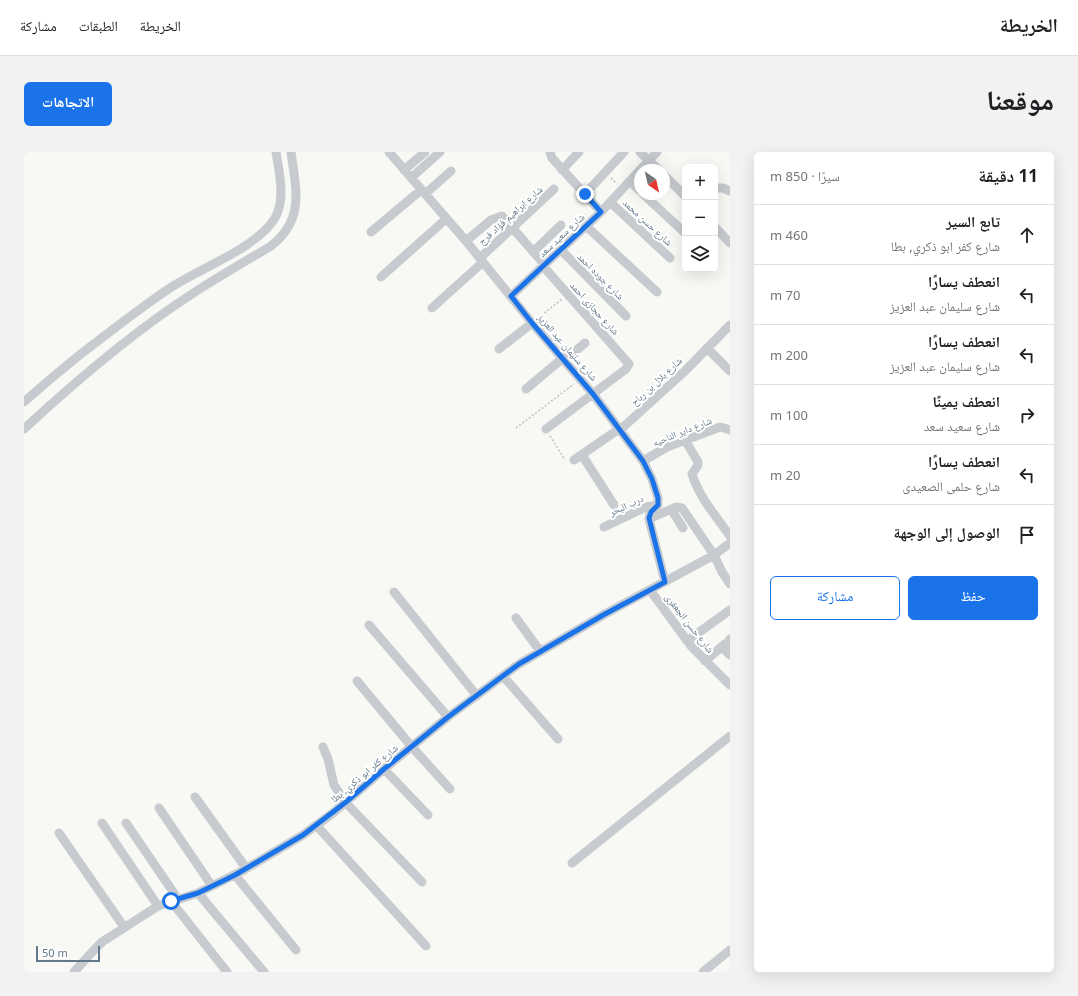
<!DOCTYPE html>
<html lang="ar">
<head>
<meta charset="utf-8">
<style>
	:root { --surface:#fff; --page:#f2f2f2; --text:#202124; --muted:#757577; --line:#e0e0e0; --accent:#1a73e8 }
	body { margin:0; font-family:"Noto Sans","Noto Naskh Arabic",sans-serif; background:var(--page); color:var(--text); direction:rtl }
	.controls { position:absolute; right:12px; top:12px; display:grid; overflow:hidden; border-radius:6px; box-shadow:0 4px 16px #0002 }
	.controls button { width:36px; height:36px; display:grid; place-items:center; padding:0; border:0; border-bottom:1px solid var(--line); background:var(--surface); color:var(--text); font:20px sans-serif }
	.compass { position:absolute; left:610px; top:12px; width:36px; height:36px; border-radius:50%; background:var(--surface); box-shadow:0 4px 16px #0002; rotate:146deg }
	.scale { position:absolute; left:12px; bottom:10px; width:64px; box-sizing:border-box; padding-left:4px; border:2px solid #637889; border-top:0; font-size:11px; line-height:14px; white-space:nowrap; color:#637889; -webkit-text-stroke:3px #fff; paint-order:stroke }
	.stop { position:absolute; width:12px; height:12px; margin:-9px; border:3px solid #1a73e8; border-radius:50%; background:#fff }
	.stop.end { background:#1a73e8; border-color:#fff; box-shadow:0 1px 4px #0008 }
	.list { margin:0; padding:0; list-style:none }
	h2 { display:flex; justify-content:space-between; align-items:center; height:52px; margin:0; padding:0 16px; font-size:17px }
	h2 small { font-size:13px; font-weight:400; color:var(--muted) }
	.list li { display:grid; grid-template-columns:26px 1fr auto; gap:12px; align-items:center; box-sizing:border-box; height:60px; padding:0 16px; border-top:1px solid var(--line) }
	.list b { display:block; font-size:15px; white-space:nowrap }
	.list p { margin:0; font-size:13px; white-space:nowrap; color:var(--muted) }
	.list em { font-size:13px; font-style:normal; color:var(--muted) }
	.actions { display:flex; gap:8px; padding:12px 16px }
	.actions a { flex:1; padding:9px 0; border:1px solid var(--accent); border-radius:6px; text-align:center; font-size:14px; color:var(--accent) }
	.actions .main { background:var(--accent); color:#fff }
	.icon { flex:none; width:22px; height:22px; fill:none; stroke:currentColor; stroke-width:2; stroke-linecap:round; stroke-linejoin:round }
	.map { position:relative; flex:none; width:706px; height:820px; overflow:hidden; direction:ltr; border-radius:6px }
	header { display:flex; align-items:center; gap:24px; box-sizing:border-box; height:56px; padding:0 20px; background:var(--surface); border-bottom:1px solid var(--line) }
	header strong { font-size:19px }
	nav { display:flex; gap:22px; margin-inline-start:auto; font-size:14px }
	.intro { display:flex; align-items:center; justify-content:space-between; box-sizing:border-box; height:96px; padding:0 24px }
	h1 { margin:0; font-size:28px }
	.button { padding:10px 18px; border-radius:6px; background:var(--accent); color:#fff; font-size:14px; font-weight:700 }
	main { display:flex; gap:24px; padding:0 24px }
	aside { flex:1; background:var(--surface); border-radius:6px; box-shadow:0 4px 16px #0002 }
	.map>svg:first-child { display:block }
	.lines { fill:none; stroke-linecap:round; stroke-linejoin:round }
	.path { stroke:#bec1c3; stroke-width:1.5; stroke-dasharray:2 2; stroke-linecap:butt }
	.street { stroke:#c7cbcf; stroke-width:9 }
	.route { stroke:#1a73e8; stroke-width:5 }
	.labels { text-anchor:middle; stroke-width:4; stroke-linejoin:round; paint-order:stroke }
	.street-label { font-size:10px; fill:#637889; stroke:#fff }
</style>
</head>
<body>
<header>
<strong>الخريطة</strong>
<nav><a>الخريطة</a><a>الطبقات</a><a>مشاركة</a></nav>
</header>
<div class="intro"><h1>موقعنا</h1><a class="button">الاتجاهات</a></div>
<main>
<aside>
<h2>11 دقيقة<small>سيرًا · 850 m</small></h2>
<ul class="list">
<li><svg class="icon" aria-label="ahead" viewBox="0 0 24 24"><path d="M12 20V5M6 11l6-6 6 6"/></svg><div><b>تابع السير</b><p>شارع كفر ابو ذكري, بطا</p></div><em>460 m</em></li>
<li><svg class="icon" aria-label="left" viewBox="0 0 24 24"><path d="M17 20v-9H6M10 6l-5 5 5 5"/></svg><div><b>انعطف يسارًا</b><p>شارع سليمان عبد العزيز</p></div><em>70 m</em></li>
<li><svg class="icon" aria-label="left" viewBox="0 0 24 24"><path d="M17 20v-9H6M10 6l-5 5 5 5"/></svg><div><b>انعطف يسارًا</b><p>شارع سليمان عبد العزيز</p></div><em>200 m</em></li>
<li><svg class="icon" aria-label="right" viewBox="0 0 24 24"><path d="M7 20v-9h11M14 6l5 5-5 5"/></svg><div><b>انعطف يمينًا</b><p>شارع سعيد سعد</p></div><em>100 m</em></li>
<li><svg class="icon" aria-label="left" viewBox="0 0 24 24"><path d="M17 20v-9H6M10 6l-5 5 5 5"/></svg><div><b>انعطف يسارًا</b><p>شارع حلمى الصعيدى</p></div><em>20 m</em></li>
<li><svg class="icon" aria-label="arrive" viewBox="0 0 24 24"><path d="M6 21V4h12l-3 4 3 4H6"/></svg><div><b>الوصول إلى الوجهة</b></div></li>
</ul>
<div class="actions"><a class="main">حفظ</a><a>مشاركة</a></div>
</aside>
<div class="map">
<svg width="706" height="820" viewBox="0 0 706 820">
	<rect width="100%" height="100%" fill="#f8f8f4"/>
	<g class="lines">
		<path class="path" d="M587,26L593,32
			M514,166L538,147
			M492,276L550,232
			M526,284L541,308"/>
		<path class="street" d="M365,0L442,89L508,171L569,242L619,309L628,327L634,346V353L626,362L625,367L641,430
			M526,0L528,6L577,60
			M616,0L635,18
			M380,18L401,0
			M538,18L555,0
			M616,18L633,0
			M640,23L661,44
			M387,26L416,0
			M606,29L616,39
			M691,36H699L706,39
			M401,42L427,19
			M561,42L600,0
			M619,42L661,81
			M586,50L646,106
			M562,74L633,140
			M691,75L706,91
			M347,80L397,38
			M442,89L467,68L478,64L521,113
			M537,98L602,164
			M509,100L537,73
			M456,106L530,37
			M519,114L605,212L602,217L522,277
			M357,125L422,67
			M487,144L577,60L616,18
			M408,156L459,110
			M683,196L706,219
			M475,197L508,171
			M541,208L561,191
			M502,237L539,206
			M0,250C19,233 38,217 58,201C87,179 116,156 146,136C176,116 233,96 251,66C262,47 255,20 252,0
			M0,277C54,227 110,179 171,140C196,124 222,109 247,94C281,67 272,38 267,0
			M596,278L661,219L706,173
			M661,288L674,310V313L668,322C675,345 692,364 706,384
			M558,303L590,353
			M550,308L595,277
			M619,309L643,295L696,275L706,278
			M647,357L659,376
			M625,367L652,355L658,356L690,403L698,420L706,432
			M580,375L622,355L634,353
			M626,438L667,494L706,533
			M370,440L453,544
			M492,466L516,499
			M345,473L424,565
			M706,487L701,494V498L706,503
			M663,489L706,458
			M681,509L701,492
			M479,524L534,587
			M333,529L388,595L426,637
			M299,595L304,607L310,633L322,651L398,730
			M360,617L404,663
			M171,645L222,716
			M135,656L188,734
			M78,671L134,754
			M102,671L154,747
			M292,673L402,794
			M35,681L100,775
			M548,711L706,584
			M211,723L272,798
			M174,741L240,820
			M147,749L203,820
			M50,820L70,798L78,790L134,754L174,741L218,719L279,683L309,661L360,617L424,565L495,512L581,462L690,403L706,391
			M679,820L706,798"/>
	</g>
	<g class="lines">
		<path class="route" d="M147,749L174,741L211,723L279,683L322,650L360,617L424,565L495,512L581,462L641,430L625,366L627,360L634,353V346L628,327L619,309L569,242L508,171L487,144L577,60L561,42"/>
	</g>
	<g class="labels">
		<g class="street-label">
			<text transform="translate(486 63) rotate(-42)" y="4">شارع ابراهيم فؤاد فرج</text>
			<text transform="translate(624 70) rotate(43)" y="4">شارع حسن محمد</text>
			<text transform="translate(537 83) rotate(-43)" y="4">شارع سعيد سعد</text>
			<text transform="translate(577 124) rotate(45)" y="4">شارع جوده احمد</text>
			<text transform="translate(571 156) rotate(48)" y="4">شارع حجازى احمد</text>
			<text transform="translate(544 195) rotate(49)" y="4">شارع سليمان عبد العزيز</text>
			<text transform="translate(632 229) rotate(-43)" y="4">شارع بلال بن رباح</text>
			<text transform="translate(658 279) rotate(-22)" y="4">شارع داير الناحيه</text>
			<text transform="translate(602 353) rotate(-25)" y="4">درب البحر</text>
			<text transform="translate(666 471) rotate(52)" y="4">شارع حسن الجعفرى</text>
			<text transform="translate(340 621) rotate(-40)" y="4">شارع كفر ابو ذكري, بطا</text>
		</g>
	</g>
</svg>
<div class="controls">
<button>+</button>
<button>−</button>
<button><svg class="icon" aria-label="layers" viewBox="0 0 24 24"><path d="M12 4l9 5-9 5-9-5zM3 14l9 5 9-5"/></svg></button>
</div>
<svg class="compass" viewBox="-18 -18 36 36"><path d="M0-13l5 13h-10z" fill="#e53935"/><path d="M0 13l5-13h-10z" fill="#757577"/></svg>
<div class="scale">50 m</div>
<div class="stop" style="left:147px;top:749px"></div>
<div class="stop end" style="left:561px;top:42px"></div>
</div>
</main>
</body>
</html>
